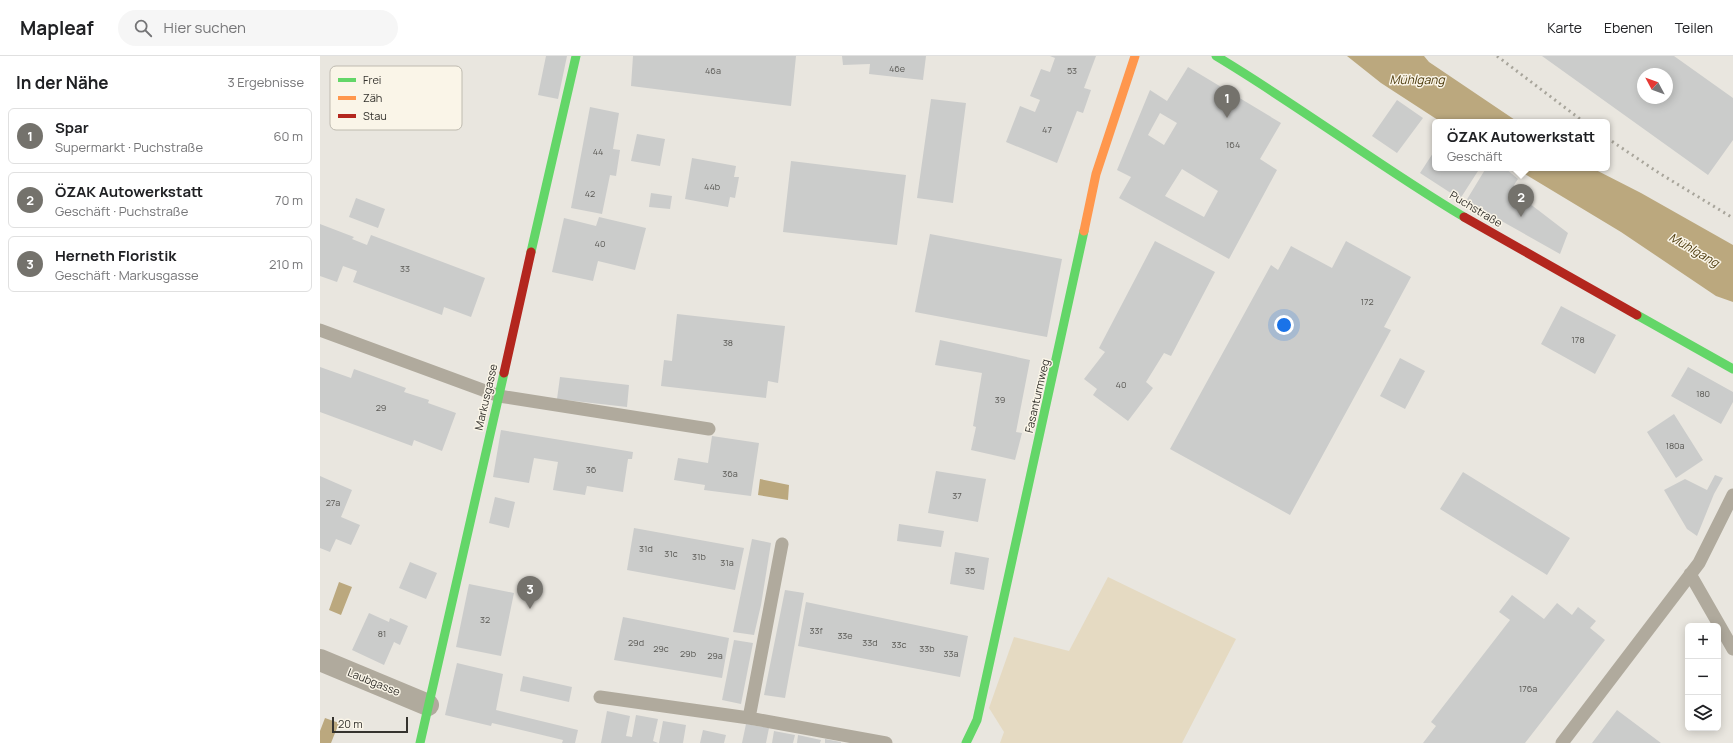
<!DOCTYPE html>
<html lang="de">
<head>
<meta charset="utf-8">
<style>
	:root { --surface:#fff; --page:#f6f6f6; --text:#202124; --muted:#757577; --line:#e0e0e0; --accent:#74726c }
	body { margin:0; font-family:Manrope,sans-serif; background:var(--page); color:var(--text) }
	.controls { position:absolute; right:12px; bottom:12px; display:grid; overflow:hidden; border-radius:6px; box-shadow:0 2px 10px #0003 }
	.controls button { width:36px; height:36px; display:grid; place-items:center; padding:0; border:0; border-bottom:1px solid var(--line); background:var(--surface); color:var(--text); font:20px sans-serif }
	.compass { position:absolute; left:1317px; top:12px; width:36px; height:36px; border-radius:50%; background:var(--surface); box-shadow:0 2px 10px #0003; rotate:311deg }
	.scale { position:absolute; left:12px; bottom:10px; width:76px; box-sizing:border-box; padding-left:4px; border:2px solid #35332e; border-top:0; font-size:11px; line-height:14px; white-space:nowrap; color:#35332e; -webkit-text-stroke:3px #faf5e8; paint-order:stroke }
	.you { position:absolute; left:964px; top:269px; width:14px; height:14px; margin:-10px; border:3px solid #fff; border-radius:50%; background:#1a73e8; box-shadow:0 0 0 6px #1a73e833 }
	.badge { display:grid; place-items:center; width:26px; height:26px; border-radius:50%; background:var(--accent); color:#fff; font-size:13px; font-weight:700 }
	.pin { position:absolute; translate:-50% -33px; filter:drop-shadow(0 1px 2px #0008) }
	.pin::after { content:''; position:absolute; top:21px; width:14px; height:12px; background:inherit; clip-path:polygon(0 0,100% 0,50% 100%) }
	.popup { position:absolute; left:1112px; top:63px; width:178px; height:52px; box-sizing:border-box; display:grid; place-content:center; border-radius:6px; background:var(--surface); filter:drop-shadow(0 1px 3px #0005); font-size:13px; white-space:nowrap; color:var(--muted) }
	.popup b { font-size:15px; color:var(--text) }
	.popup::after { content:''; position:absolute; left:50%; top:100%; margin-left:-8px; border:8px solid transparent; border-top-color:var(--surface) }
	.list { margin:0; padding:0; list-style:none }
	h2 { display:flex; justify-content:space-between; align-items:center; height:52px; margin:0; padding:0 16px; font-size:17px }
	h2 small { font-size:13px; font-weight:400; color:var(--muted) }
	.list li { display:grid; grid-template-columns:26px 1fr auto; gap:12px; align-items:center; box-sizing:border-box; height:56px; margin:0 8px 8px; padding:0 8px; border:1px solid var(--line); border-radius:6px }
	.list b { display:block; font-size:15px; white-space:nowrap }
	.list p { margin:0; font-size:13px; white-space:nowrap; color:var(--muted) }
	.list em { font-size:13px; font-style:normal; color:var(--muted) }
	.icon { flex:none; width:22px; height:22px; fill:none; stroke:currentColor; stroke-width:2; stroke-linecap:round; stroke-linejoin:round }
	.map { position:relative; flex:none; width:1413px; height:687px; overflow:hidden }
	header { display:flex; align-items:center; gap:24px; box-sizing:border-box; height:56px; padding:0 20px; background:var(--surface); border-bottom:1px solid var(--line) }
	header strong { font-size:19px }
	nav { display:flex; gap:22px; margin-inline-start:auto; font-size:14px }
	.search { width:280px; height:36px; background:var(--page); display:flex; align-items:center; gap:10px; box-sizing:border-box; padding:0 14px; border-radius:22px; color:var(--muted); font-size:15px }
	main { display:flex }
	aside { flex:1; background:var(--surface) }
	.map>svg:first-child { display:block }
	.green { fill:#e5dac2 }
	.water { fill:#bba87e }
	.building { fill:#cbcccb; fill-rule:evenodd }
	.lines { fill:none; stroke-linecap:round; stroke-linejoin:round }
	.lane { stroke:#b0aa9d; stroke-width:13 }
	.street { stroke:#b0aa9d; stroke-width:22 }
	.fast { stroke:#63d668; stroke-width:9 }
	.slow { stroke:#ff974d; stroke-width:9 }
	.jam { stroke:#b3261e; stroke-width:9 }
	.rail { stroke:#a8a59b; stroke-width:3; stroke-dasharray:2 4; stroke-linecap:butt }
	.labels { text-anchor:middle; stroke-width:3; stroke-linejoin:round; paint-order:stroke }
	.number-label { font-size:9px; fill:#5a5955 }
	.street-label { font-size:11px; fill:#35332e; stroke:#faf5e8 }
	.water-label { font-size:12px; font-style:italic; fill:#4c3a0b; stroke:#faf5e8 }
	.key { fill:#faf5e8; stroke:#bfbbb0; stroke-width:1 }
	.key-label { font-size:11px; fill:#35332e }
</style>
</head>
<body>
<header>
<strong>Mapleaf</strong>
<div class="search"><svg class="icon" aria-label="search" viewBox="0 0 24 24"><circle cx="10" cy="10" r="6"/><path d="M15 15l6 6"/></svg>Hier suchen</div>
<nav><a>Karte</a><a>Ebenen</a><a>Teilen</a></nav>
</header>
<main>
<aside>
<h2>In der Nähe<small>3 Ergebnisse</small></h2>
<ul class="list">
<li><span class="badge">1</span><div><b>Spar</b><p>Supermarkt · Puchstraße</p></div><em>60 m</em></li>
<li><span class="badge">2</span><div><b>ÖZAK Autowerkstatt</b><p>Geschäft · Puchstraße</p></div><em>70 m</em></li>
<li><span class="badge">3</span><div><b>Herneth Floristik</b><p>Geschäft · Markusgasse</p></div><em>210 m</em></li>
</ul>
</aside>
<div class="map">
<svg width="1413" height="687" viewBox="0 0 1413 687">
	<rect width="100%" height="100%" fill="#e9e6df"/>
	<path class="green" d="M788,521L916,583L862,687H680L684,676L669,652L694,581L749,595Z"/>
	<path class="water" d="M1027,0H1104L1109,6L1198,66H1121L1061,27Z
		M1195,112H1272L1321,137L1413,189V246L1396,240L1301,176Z
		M440,423L469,429L468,444L438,439Z
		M19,526L32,531L21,559L9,554Z
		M5,662L19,667L11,687H0V675Z"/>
	<path class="building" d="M226,0H247L238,43L218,39Z
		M313,0H476L471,50L311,30Z
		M522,0H606L603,24L549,18L550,8L523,9Z
		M730,0H776L764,32L771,34L763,57L757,55L737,107L686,86L700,50L715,56L720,44L710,40L721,13L730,16L735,2Z
		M1222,0H1354L1413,42V84L1388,119ZM1323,18H1347V42H1323Z
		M868,11L961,67L940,103L957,114L909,203L799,142L811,121L797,114L830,34L847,45ZM840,57L857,67L844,89L828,79ZM862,113L898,135L884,161L845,140Z
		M611,43L646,47L633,147L597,142Z
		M1077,44L1103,62L1077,97L1052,80Z
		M270,51L299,57L293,93L300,94L296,120L290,119L282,158L251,152Z
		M317,78L345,83L340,110L311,105Z
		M1115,94V112H1153L1158,115L1140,143L1100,117Z
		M372,102L416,110L414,121H419L415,142L410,141L408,151L365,143Z
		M471,105L586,119L577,189L463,176Z
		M1166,112H1185L1198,123L1194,129L1199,134L1196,137L1248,177L1240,198L1146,145Z
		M331,137L352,140L350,153L329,151Z
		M36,142L65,153L58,172L29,161Z
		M279,161L326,172L315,214L278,205L273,225L232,216L244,162L276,170Z
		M0,168L34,181L32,183L47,189L51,179L165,222L151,261L124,251L122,259L33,226L37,215L23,210L17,226L0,220Z
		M610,178L742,203L727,281L595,256Z
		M835,185L895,216L851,300L844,297L826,326L833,332L808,365L773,339L777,333L764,323L785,296L779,292Z
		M1026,185L1091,221L1064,271L1071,274L970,459L850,393L951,209L958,214L971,190L1012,212Z
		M1241,250L1296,279L1275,318L1221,288Z
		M357,258L465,270L458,327L448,325L446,342L341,330L344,304L352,305Z
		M620,284L710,304L696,376L702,377L695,404L651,394L656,371L653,370L662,317L615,309Z
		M1080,302L1105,315L1085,353L1060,340Z
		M0,311L31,322L34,313L86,332L84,336L109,344L108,347L136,357L122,395L94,384L92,390L0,356Z
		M1368,311L1413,336V346L1401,368L1351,340Z
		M240,321L309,329L307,351L237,343Z
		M1354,358L1383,404L1356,422L1327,376Z
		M181,374L313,396L312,403H308L303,436L267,430L265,439L233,434L238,406L214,402L209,427L173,421Z
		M392,380L439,387L431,440L384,434L385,429L354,424L358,402L388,407Z
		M616,415L666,423L658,466L608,457Z
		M1143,416L1250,482L1227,519L1120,453Z
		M1395,419L1403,422L1394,438L1377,480L1367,473L1344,434L1365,423L1387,434Z
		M0,420L32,434L21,461L40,469L31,489L16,483L10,496L0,492Z
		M175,441L195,446L189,472L169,467Z
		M579,468L624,475L621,491L577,485Z
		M314,472L424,492L415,534L307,514Z
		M432,483L451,487L441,549L434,579L413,576Z
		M635,496L669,502L664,534L630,528Z
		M90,506L117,517L106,543L79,532Z
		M149,528L194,537L181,600L136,591Z
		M465,534L484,537L465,642L444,639Z
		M1192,539L1224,563L1237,547L1252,559L1258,551L1276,565L1270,572L1285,584L1205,687H1103L1116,670L1111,666L1190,564L1179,556Z
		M486,546L648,580L640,621L478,590Z
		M49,557L69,566L70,562L88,570L80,589L74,586L64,609L32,594Z
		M303,561L409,582L402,622L294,604Z
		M414,584L433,587L421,648L402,644Z
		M137,607L183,618L176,654L258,674L255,687H242L243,684L172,667L171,670L125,659Z
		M203,620L252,631L249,646L200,635Z
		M1297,654L1341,687H1272Z
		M287,655L310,660L306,680L312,681L316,659L338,663L333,685L338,687H281Z
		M343,665L366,669L363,687H339Z
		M426,668L449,672L446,687H422Z
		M383,674L406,679L404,687H380Z
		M454,675L475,679L473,687H452Z
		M478,679L501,684L500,687H477Z
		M505,683L521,686V687H505Z"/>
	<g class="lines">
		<path class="lane" d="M0,274L179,340L389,373
			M1370,518L1413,593
			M280,641L429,662L566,687
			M429,662L462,488
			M1242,687L1379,507L1413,439"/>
		<path class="street" d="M0,604L108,649"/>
		<path class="fast" d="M896,0C981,51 1059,110 1144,161
			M211,196L256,0
			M1317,259L1413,313
			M100,687L184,317
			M646,687L657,664L764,175"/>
		<path class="slow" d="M764,175L776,118L815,0"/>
		<path class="jam" d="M1144,161L1317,259
			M184,317L211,196"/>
		<path class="rail" d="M1177,0L1264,66
			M1287,82L1339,117L1413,162"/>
	</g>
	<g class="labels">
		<g class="number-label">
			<text x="577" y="16">46e</text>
			<text x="393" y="18">46a</text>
			<text x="752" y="18">53</text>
			<text x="727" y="77">47</text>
			<text x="913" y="92">164</text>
			<text x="278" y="99">44</text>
			<text x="392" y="134">44b</text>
			<text x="270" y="141">42</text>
			<text x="280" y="191">40</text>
			<text x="85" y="216">33</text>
			<text x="1047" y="249">172</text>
			<text x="1258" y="287">178</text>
			<text x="408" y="290">38</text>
			<text x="801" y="332">40</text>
			<text x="1383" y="341">180</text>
			<text x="680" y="347">39</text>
			<text x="61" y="355">29</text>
			<text x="1355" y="393">180a</text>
			<text x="271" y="417">36</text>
			<text x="410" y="421">36a</text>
			<text x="637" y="443">37</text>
			<text x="13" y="450">27a</text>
			<text x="326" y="496">31d</text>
			<text x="351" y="501">31c</text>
			<text x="379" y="504">31b</text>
			<text x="407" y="510">31a</text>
			<text x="650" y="518">35</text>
			<text x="165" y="567">32</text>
			<text x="496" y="578">33f</text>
			<text x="62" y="581">81</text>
			<text x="525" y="583">33e</text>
			<text x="316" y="590">29d</text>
			<text x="550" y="590">33d</text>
			<text x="579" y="592">33c</text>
			<text x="341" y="596">29c</text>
			<text x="607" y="596">33b</text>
			<text x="368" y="601">29b</text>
			<text x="631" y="601">33a</text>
			<text x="395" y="603">29a</text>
			<text x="1208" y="636">176a</text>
		</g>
		<g class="street-label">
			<text transform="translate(1156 153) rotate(31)" y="4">Puchstraße</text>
			<text transform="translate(717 340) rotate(-77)" y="4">Fasanturmweg</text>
			<text transform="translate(166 341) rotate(-77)" y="4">Markusgasse</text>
			<text transform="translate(54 626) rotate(22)" y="4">Laubgasse</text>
		</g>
		<g class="water-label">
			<text x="1097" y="28">Mühlgang</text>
			<text transform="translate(1374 194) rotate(30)" y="4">Mühlgang</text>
		</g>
	</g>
	<rect x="10" y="10" width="132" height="64" rx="6" class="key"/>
	<rect x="18" y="22" width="18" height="4" fill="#63d668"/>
	<rect x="18" y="40" width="18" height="4" fill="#ff974d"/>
	<rect x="18" y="58" width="18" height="4" fill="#b3261e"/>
	<g class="key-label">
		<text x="43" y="28">Frei</text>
		<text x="43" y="46">Zäh</text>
		<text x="43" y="64">Stau</text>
	</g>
</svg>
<div class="controls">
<button>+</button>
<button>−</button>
<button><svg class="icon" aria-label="layers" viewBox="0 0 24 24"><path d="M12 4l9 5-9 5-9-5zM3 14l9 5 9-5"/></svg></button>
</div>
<svg class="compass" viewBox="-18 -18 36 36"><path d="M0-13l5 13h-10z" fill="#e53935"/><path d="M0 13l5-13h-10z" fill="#757577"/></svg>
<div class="scale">20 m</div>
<div class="you"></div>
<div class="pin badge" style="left:907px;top:62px">1</div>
<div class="pin badge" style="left:1201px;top:161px">2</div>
<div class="popup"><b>ÖZAK Autowerkstatt</b>Geschäft</div>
<div class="pin badge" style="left:210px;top:553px">3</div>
</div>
</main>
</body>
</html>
